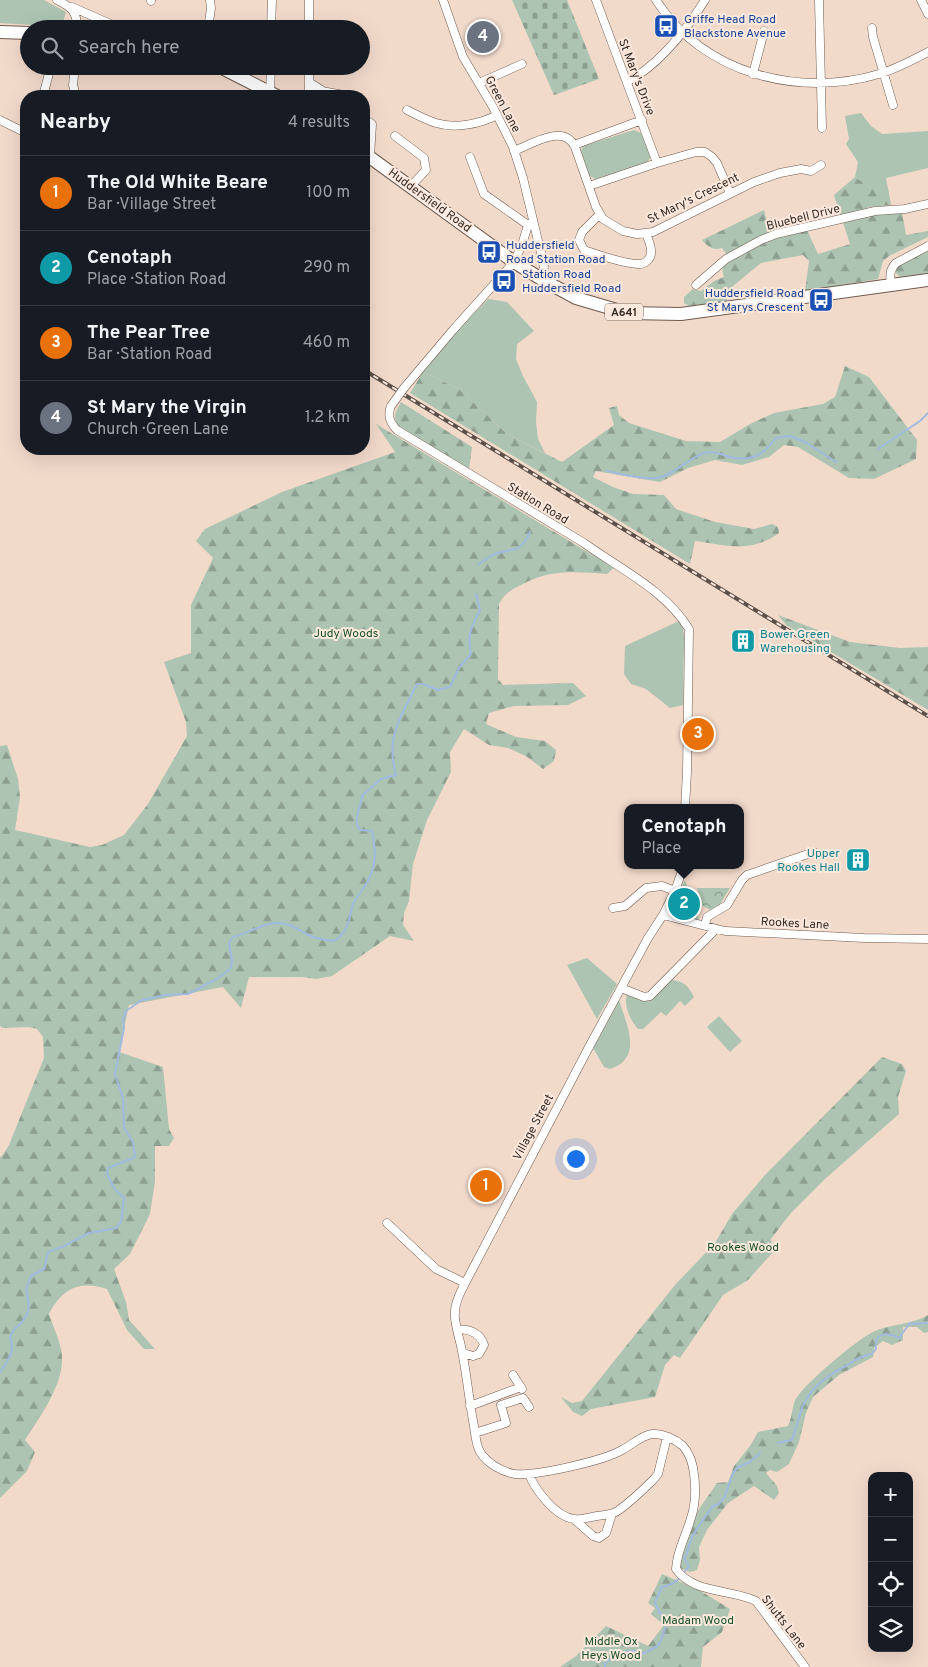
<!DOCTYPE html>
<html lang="en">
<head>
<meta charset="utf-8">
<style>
	:root { --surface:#171b24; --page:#242831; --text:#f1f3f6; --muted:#9ea1a6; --line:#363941; --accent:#1a73e8 }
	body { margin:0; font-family:Overpass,sans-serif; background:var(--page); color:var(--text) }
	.controls { position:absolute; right:15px; bottom:15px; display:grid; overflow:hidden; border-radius:10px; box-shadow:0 5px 20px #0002 }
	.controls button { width:45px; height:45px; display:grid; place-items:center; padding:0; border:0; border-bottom:1px solid var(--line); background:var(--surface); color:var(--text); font:25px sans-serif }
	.you { position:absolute; left:575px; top:1158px; width:18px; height:18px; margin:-12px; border:4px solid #fff; border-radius:50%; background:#1a73e8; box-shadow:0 0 0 8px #1a73e833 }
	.badge { display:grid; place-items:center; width:32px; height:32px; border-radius:50%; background:var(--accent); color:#fff; font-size:16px; font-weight:700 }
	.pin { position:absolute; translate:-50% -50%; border:2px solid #fff; box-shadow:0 1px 5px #0006 }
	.popup { position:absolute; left:624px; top:804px; width:120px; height:65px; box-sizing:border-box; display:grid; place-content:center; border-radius:10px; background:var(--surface); filter:drop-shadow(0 1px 4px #0005); font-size:16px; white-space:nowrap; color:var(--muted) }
	.popup b { font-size:19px; color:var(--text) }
	.popup::after { content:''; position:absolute; left:50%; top:100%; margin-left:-10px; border:10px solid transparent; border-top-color:var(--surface) }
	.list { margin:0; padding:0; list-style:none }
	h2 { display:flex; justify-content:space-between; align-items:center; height:65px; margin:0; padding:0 20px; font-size:21px }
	h2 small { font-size:16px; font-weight:400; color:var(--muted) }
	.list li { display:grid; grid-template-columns:32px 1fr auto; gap:15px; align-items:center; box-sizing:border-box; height:75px; padding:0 20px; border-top:1px solid var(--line) }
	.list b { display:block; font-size:19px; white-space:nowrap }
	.list p { margin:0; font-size:16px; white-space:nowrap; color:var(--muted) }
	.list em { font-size:16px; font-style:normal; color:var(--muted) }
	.icon { flex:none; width:28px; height:28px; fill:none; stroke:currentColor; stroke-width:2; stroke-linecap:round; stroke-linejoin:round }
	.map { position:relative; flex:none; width:928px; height:1667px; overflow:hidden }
	.search { position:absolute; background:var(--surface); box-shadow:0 5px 20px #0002; left:20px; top:20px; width:350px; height:55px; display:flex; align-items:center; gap:12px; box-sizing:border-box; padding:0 18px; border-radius:28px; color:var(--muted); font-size:19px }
	.panel { position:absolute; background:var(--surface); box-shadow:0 5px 20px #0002; left:20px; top:90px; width:350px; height:365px; border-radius:20px }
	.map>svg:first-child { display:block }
	.grass { fill:#acc4b1 }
	.forest { fill:url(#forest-firs) }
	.cemetery { fill:url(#cemetery-stones) }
	.park { fill:url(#park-crowns) }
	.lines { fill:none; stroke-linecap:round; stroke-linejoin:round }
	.stream { stroke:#a1badf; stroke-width:2 }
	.minor-casing { stroke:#6f5a4d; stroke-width:9 }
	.primary-casing { stroke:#6f5a4d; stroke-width:14 }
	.minor { stroke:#fff; stroke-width:8 }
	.primary { stroke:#fff; stroke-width:12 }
	.rail-casing { stroke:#5c5048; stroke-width:4 }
	.rail { stroke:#fce8dc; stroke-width:2; stroke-dasharray:5.5; stroke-linecap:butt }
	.minor-bridge-casing { stroke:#6f5a4d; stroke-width:9; stroke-linecap:butt }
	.minor-bridge { stroke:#fff; stroke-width:8 }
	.labels { text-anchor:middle; stroke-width:4; stroke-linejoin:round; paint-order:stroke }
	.shield { fill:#fce8dc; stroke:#71645d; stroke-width:1 }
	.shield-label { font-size:11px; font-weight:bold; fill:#352c26 }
	.transit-label { font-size:12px; fill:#164399; stroke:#fce8dc; text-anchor:start }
	.street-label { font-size:12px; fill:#352c26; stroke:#fce8dc }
	.park-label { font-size:12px; fill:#16512a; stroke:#fce8dc }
	.culture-label { font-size:12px; fill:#0d838f; stroke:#fce8dc; text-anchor:start }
</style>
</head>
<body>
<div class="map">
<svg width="928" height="1667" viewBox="0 0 928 1667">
	<defs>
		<pattern id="forest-firs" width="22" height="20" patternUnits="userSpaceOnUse" patternTransform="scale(1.25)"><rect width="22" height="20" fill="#acc4b1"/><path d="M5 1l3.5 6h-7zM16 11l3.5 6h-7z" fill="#8d9f90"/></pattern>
		<pattern id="cemetery-stones" width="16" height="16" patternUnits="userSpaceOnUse" patternTransform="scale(1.25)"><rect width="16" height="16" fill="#acc4b1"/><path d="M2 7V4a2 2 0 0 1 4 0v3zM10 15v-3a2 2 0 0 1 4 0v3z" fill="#8d9f90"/></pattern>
		<pattern id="park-crowns" width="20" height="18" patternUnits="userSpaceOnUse" patternTransform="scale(1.25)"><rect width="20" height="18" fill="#acc4b1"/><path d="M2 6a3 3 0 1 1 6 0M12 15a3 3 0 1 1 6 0" fill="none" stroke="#8d9f90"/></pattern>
	</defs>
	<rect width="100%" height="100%" fill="#f2dacb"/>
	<path class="grass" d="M0,0H44L66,12L63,22L47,26L0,23Z
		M861,113L871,126L882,134L928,131V168L886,178L888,188H871L855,177L858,162L846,144L849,139L845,116Z
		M634,130L641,133L651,156L647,163L596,179L589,176L581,150L583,146Z
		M488,299L507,302L534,331L517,344L516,359L523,376L537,402L536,422L538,439L545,453L507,434L459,389L423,372L461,327Z
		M679,621L683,628L684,637L683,705L670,708L646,689L631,684L624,674L625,646Z
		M685,880L699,920L670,912Z
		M587,958L617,984L597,1019L567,965Z
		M673,980C685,982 689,987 694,997L685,1006L680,1001L666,1016L661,1012L643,1029H638C630,1020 622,1003 628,992L647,999L669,981Z
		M619,1000C626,1023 644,1058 610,1069L604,1067L593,1048Z
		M719,1016L742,1041L730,1052L707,1027Z"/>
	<path class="forest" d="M855,177L871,188H888L891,205L869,207L865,209L863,212H891L893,214L902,212L906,235L928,231V237L889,256L883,261L878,279L805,291L809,261L803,255L761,263L733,286L727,293V301L689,306L684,303V297L693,289L701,291L714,281L724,277C721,268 723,265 730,259L722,248C712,251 709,247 702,240L764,210L771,238L807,230L818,254L850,244L834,195Z
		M928,250V273L900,277L896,273V267Z
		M845,366L869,377L917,440L916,459L874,479L849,478L798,447L784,445L769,457L742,465L715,460L688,468L660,482L596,471L593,477L613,487L633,494L664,495L676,509L715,522L754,529L772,524L778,527L779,533C750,554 727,545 695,541L690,564L410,393L423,372L459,389L507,434L562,462L614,425L609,408L617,406L619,415L629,423L686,441L720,442L750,424L774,413L823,404L835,397Z
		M401,402L472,447L469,470L400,428C392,417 395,413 401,402Z
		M376,424L614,568L607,574C577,572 550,569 523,584C511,590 506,592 499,604L498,679L503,685L573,683L586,696L568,705L514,706L489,713L486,724L516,737L545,741L556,750L554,761L543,769L526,756L508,748L489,745L464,729L450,752L451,772L427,820L413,864L409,901L404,913L403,925L414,941L390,936L332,976L316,979L303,977H249L241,1008L223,987L129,1005L119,1052L163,1067L169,1129L174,1138L169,1146H155V1181L150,1214L130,1254L114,1269L126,1302L129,1320L155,1349H144L127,1330L107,1289C79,1280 62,1289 49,1314C53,1327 61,1342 62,1356C64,1384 40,1417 25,1440L35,1452L27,1471L0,1498V1157L2,1156L9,1145L44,1058L43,1037L37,1029L29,1027L3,1028L0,1026V746L7,745L18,779L20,797L15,830L90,847L102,845L124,835L148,804L187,736L186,722L164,662L191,653V605L213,558L196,541L205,529L282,492L395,452Z
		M778,615L850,642L900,648L928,647V710L786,625Z
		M882,1057L902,1064L906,1071L898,1097L899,1114L825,1179L790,1214L771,1239L773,1252L748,1280L723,1295L680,1358L674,1355L665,1365L655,1397L591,1409L582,1416L573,1412L561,1397L572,1403L582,1401L675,1285L715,1243L732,1214L765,1175Z
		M928,1315V1332L924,1333L917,1327H903V1340L892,1345L883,1341L874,1348L873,1357L839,1375L813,1397L806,1413L799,1442L789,1464L777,1472L770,1470L766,1473L777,1486L779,1493L774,1500L754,1486L728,1503L707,1530L699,1547L700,1560L697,1570L690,1572L680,1568L682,1550L693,1518L717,1483L728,1482L734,1466L750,1446L758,1432L788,1426C793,1416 792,1403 797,1397C807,1382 856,1340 873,1332C889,1324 915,1324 928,1315Z
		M662,1574L699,1590L730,1609L722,1632L703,1647L701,1667H560L576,1656L606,1626L648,1646L664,1625L651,1614L655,1608L648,1603Z"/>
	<path class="cemetery" d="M512,0H567L599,79L554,95Z"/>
	<path class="park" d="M697,888H730L719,906L710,910L702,905Z"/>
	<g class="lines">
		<path class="stream" d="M878,449L920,421L928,413
			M607,471C622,474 642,480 657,478C669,478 690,457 704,453C714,451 720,454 730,457C752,462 763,455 776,438L790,436L807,443L836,462
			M478,565C483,561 489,556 495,554C515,547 520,554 530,532
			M0,1372C7,1362 16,1351 10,1338C13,1326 21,1326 25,1318C31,1309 28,1299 26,1289L31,1276L44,1269L48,1252L64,1246L89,1233L116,1228L121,1222L124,1198L114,1188L107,1174L108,1168L135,1157L133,1142L124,1128L123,1098L115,1074L124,1028L123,1019L126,1011L142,1000L165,995L188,994L215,980L230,969L232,962L229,943L233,937C247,934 259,925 274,923C290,922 298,930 311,936C317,939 326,940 334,941C351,929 347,922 353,904C356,897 362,891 366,884C377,866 376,851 372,831L360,830C352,820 361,808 362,796L381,779L396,775C385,736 401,717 417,684H423L438,690L450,687L459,668L471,654C467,634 471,627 480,610L476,594
			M778,1443L792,1440C796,1429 800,1412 804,1403C813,1386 828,1375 844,1367C855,1361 859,1356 872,1354L876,1349C873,1332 888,1332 899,1338L910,1323L916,1324L928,1323
			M683,1574L689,1566L684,1558L687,1553L691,1539L698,1527L713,1506L719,1504L725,1496L733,1473L738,1467L750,1462L760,1453
			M605,1667V1664L607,1661C622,1653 627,1648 644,1653L656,1647L660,1643L667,1623L666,1618L659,1612L655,1602L662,1587L672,1584L680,1578"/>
		<defs>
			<path id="minor" d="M57,0C73,8 76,11 78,29
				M309,0V29
				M443,0L463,57L493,107L513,147L523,178L539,245L544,264L543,280
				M596,0L657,163
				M656,0C703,74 799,98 879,74C896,69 913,60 928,52
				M921,0L928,14
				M151,1V0
				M819,1L822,128
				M72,7L122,29
				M872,28L873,37L893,105
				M208,29L211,8L210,0
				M271,29L272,0
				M75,66L73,85L76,96
				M753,74L764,31
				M309,82L331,96
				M627,82C660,64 685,32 705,0
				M479,83L522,64
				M327,92L344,95
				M270,93L271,66
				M43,96L51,66
				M309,96V66
				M407,110C417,115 426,120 436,123C455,129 480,124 497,115
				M364,119L372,124L370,157
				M0,120L26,133
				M395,136L424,158L426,170L411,186
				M574,145L642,120
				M514,151C532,144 564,123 575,147L596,207L603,219L623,231L637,234L653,232L754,182L780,173L801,169L811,171L821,165
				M470,157L484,194L528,225
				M589,186L657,163L696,152H705L712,157L717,163L730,193
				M599,215L582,232L579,240L584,250C595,254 626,264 638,264C644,265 651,259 651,253C652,247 648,239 646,233
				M696,285L726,259L761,240L776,234L875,211L905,209L928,204
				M891,285C890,276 889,270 896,263L928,246
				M404,388L453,330L514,262L522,245L528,225L533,222
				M391,406C387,416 390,423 397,430L584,543C620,569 665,590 689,629L687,772L685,808
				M684,865L675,891L663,915L648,938L589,1047L471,1272C464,1286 453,1302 455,1318C456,1329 460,1340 462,1351C467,1376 469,1401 474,1426C475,1434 476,1445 480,1452C487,1463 502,1472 515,1474C536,1476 603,1461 622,1450C632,1445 640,1436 652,1434C662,1433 675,1439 683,1446C689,1453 693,1464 694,1474C696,1489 696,1503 691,1518C686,1536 677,1550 676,1569C693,1594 732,1589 756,1601L805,1667
				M613,908L625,906L646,888L662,886L675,891
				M663,915L725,931L864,938L928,939
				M705,925L707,917L727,905L742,880L747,875L814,852
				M621,988L644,997L650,996L716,929
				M387,1223L436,1269L465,1283
				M458,1330C469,1328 481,1334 484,1345L479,1354L473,1356L463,1353
				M513,1375L522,1389
				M470,1406L521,1387
				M475,1433L506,1423L501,1405L523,1398L529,1407
				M529,1474C535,1490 556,1517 574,1519C581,1520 590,1517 597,1516C604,1515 613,1515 619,1510C630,1502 644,1489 654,1479L658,1474L667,1437
				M574,1519L593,1536L599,1538L606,1533L612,1514"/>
			<path id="primary" d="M0,32L29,33
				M218,66L277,96
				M364,153L514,262L543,280L576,298L627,313L681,314L928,280"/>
		</defs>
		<use href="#minor" class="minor-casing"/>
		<use href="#primary" class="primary-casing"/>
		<use href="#minor" class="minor"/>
		<use href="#primary" class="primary"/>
		<defs>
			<path id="rail" d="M364,370L928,716"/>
		</defs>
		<use href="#rail" class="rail-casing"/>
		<use href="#rail" class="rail"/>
		<defs>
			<path id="minor-bridge" d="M391,406L404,388"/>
		</defs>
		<use href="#minor-bridge" class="minor-bridge-casing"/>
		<use href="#minor-bridge" class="minor-bridge"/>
	</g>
	<defs>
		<symbol id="bus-square" viewBox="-11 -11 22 22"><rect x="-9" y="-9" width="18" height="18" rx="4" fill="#1a4fb4" stroke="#fce8dc"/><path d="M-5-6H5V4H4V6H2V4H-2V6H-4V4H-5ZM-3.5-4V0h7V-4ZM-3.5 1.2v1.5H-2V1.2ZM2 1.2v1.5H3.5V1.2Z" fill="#fff"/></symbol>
		<symbol id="building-square" viewBox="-11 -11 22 22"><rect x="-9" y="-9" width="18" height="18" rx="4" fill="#0f9aa8" stroke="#fce8dc"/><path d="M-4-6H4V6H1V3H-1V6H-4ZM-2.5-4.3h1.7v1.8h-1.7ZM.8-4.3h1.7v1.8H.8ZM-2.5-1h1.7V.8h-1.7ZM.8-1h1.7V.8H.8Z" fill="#fff"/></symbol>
	</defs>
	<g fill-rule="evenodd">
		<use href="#bus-square" x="652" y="12" width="28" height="28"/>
		<use href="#bus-square" x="475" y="238" width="28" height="28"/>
		<use href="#bus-square" x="490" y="267" width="28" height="28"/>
		<use href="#bus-square" x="807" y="286" width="28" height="28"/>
		<use href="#building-square" x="729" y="627" width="28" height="28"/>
		<use href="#building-square" x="844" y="846" width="28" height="28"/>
	</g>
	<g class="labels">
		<rect class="shield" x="605" y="303.5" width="38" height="17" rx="4"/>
		<g class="shield-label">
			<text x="624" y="316">A641</text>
		</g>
		<g class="transit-label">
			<text x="684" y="23">Griffe Head Road<tspan x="684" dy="14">Blackstone Avenue</tspan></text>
			<text x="506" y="249">Huddersfield<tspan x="506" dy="14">Road Station Road</tspan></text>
			<text x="522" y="278">Station Road<tspan x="522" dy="14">Huddersfield Road</tspan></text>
			<text x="804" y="297" text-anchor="end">Huddersfield Road<tspan x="804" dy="14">St Marys Crescent</tspan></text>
		</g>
		<g class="street-label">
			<text transform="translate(637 77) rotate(69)" y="4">St Mary's Drive</text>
			<text transform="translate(503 104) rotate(62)" y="4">Green Lane</text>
			<text transform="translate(693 198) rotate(-26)" y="4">St Mary's Crescent</text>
			<text transform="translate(430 200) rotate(36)" y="4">Huddersfield Road</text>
			<text transform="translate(803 217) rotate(-14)" y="4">Bluebell Drive</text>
			<text transform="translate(538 503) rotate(31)" y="4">Station Road</text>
			<text transform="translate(795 923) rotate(3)" y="4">Rookes Lane</text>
			<text transform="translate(533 1127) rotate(-62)" y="4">Village Street</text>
			<text transform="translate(784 1622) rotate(52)" y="4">Shutts Lane</text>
		</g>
		<g class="park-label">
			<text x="346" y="637">Judy Woods</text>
			<text x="743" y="1251">Rookes Wood</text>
			<text x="698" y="1624">Madam Wood</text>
			<text x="611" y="1645">Middle Ox<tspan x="611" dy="14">Heys Wood</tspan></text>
		</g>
		<g class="culture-label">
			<text x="760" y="638">Bower Green<tspan x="760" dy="14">Warehousing</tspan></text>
			<text x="840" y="857" text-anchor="end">Upper<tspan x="840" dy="14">Rookes Hall</tspan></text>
		</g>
	</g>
</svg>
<div class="controls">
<button>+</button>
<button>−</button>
<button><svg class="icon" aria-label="locate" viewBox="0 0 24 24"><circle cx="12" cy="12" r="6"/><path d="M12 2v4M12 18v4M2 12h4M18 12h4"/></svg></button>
<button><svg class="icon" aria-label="layers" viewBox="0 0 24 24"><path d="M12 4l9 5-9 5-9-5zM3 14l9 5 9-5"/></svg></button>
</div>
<div class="you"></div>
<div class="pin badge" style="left:486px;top:1186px;background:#e8710a">1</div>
<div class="pin badge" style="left:684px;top:904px;background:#0f9aa8">2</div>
<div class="popup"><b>Cenotaph</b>Place</div>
<div class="pin badge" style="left:698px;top:734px;background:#e8710a">3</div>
<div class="pin badge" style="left:483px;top:37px;background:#6b7280">4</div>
<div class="search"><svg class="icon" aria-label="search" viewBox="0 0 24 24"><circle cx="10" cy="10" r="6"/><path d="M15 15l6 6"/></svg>Search here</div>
<section class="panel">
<h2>Nearby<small>4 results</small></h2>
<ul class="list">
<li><span class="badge" style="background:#e8710a">1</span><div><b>The Old White Beare</b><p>Bar · Village Street</p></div><em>100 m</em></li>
<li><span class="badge" style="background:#0f9aa8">2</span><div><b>Cenotaph</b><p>Place · Station Road</p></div><em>290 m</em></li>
<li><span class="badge" style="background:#e8710a">3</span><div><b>The Pear Tree</b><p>Bar · Station Road</p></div><em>460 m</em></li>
<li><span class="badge" style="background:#6b7280">4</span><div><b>St Mary the Virgin</b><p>Church · Green Lane</p></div><em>1.2 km</em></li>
</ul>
</section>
</div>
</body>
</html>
